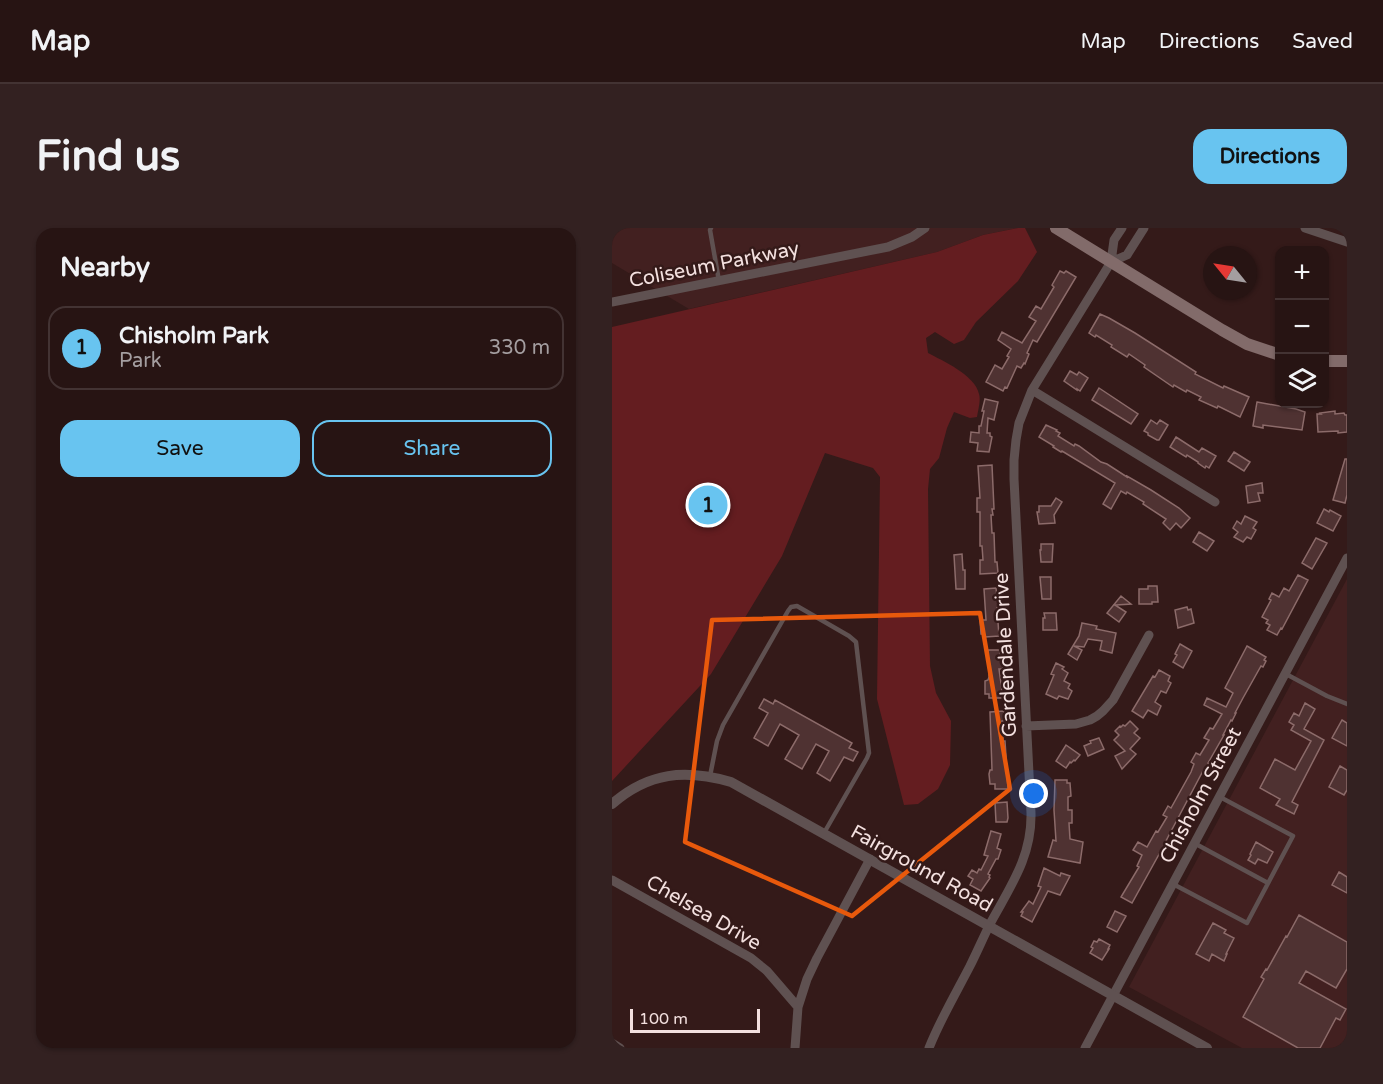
<!DOCTYPE html>
<html lang="en">
<head>
<meta charset="utf-8">
<style>
	:root { --surface:#271413; --page:#332121; --text:#f1f3f6; --muted:#a49ea0; --line:#433333; --accent:#68c4f0 }
	body { margin:0; font-family:"Varela Round",sans-serif; background:var(--page); color:var(--text) }
	.controls { position:absolute; right:18px; top:18px; display:grid; overflow:hidden; border-radius:12px; box-shadow:0 2px 4px #0004 }
	.controls button { width:54px; height:54px; display:grid; place-items:center; padding:0; border:0; border-bottom:2px solid var(--line); background:var(--surface); color:var(--text); font:30px sans-serif }
	.compass { position:absolute; left:591px; top:18px; width:54px; height:54px; border-radius:50%; background:var(--surface); box-shadow:0 2px 4px #0004; rotate:300deg }
	.scale { position:absolute; left:18px; bottom:15px; width:130px; box-sizing:border-box; padding-left:6px; border:3px solid #f3e0df; border-top:0; font-size:16px; line-height:21px; white-space:nowrap; color:#f3e0df; -webkit-text-stroke:4px #341a19; paint-order:stroke }
	.you { position:absolute; left:422px; top:566px; width:21px; height:21px; margin:-15px; border:4px solid #fff; border-radius:50%; background:#1a73e8; box-shadow:0 0 0 9px #1a73e833 }
	.badge { display:grid; place-items:center; width:39px; height:39px; border-radius:50%; background:var(--accent); color:#111; font-size:20px; font-weight:700 }
	.pin { position:absolute; translate:-50% -50%; border:3px solid #fff; box-shadow:0 2px 6px #0006 }
	.list { margin:0; padding:0; list-style:none }
	h2 { display:flex; justify-content:space-between; align-items:center; height:78px; margin:0; padding:0 24px; font-size:26px }
	h2 small { font-size:20px; font-weight:400; color:var(--muted) }
	.list li { display:grid; grid-template-columns:39px 1fr auto; gap:18px; align-items:center; box-sizing:border-box; height:84px; margin:0 12px 12px; padding:0 12px; border:2px solid var(--line); border-radius:18px }
	.list b { display:block; font-size:22px; white-space:nowrap }
	.list p { margin:0; font-size:20px; white-space:nowrap; color:var(--muted) }
	.list em { font-size:20px; font-style:normal; color:var(--muted) }
	.actions { display:flex; gap:12px; padding:18px 24px }
	.actions a { flex:1; padding:14px 0; border:2px solid var(--accent); border-radius:18px; text-align:center; font-size:21px; color:var(--accent) }
	.actions .main { background:var(--accent); color:#111 }
	.icon { flex:none; width:33px; height:33px; fill:none; stroke:currentColor; stroke-width:2; stroke-linecap:round; stroke-linejoin:round }
	.map { position:relative; flex:none; width:735px; height:820px; overflow:hidden; border-radius:18px }
	header { display:flex; align-items:center; gap:36px; box-sizing:border-box; height:84px; padding:0 30px; background:var(--surface); border-bottom:2px solid var(--line) }
	header strong { font-size:28px }
	nav { display:flex; gap:33px; margin-inline-start:auto; font-size:21px }
	.intro { display:flex; align-items:center; justify-content:space-between; box-sizing:border-box; height:144px; padding:0 36px }
	h1 { margin:0; font-size:42px }
	.button { padding:15px 27px; border-radius:18px; background:var(--accent); color:#111; font-size:21px; font-weight:700 }
	main { display:flex; gap:36px; padding:0 36px }
	aside { flex:1; background:var(--surface); border-radius:18px; box-shadow:0 2px 4px #0004 }
	.map>svg:first-child { display:block }
	.built { fill:#422020 }
	.green { fill:#641d20 }
	.building { fill:#4f3232; stroke:#8c6b6a; stroke-width:1.5 }
	.lines { fill:none; stroke-linecap:round; stroke-linejoin:round }
	.service { stroke:#5f5151; stroke-width:4.5 }
	.minor { stroke:#5f5151; stroke-width:9 }
	.tertiary { stroke:#5f5151; stroke-width:10 }
	.secondary { stroke:#826b6a; stroke-width:12 }
	.marked { fill:none; stroke:#e8590c; stroke-width:4.5; stroke-linejoin:round }
	.labels { text-anchor:middle; stroke-width:5; stroke-linejoin:round; paint-order:stroke }
	.street-label { font-size:20px; fill:#f3e0df; stroke:#341a19 }
</style>
</head>
<body>
<header>
<strong>Map</strong>
<nav><a>Map</a><a>Directions</a><a>Saved</a></nav>
</header>
<div class="intro"><h1>Find us</h1><a class="button">Directions</a></div>
<main>
<aside>
<h2>Nearby<small></small></h2>
<ul class="list">
<li><span class="badge">1</span><div><b>Chisholm Park</b><p>Park</p></div><em>330 m</em></li>
</ul>
<div class="actions"><a class="main">Save</a><a>Share</a></div>
</aside>
<div class="map">
<svg width="735" height="820" viewBox="0 0 735 820">
	<rect width="100%" height="100%" fill="#341a19"/>
	<path class="built" d="M0,0H406L371,7L325,24L77,81L0,35Z
		M735,351V820H630L517,759Z"/>
	<path class="green" d="M406,0H413L425,24L406,53L364,94L352,112L342,116L323,104L314,110L316,125C331,133 363,147 367,166C369,172 366,183 365,189L358,190L342,184L335,200L327,230L318,241L316,261L318,438L324,465L339,493L338,537L326,561L306,576L292,577L265,471L268,249L261,240L213,225L170,328L99,446L0,553V99L325,24L371,7Z"/>
	<path class="building" d="M448,43L452,45L454,43L464,49L425,114L421,112L415,125L417,126L413,136L412,135L409,140L405,138L395,160L393,159L391,163L374,154L383,137L390,141L397,129L395,128L399,121L386,112L390,104L410,115L424,93L417,89L424,78L429,81L442,59L440,57Z
		M488,86L497,90L523,105L584,144L583,146L611,160L612,158L637,169L628,189L606,178L605,180L587,172L589,169L575,162L574,164L562,157L561,159L532,139L533,137L517,126L515,129L499,119L500,117L484,107L483,109L477,105Z
		M458,143L465,147L467,144L476,150L468,163L465,161V162L452,153Z
		M487,160L526,186L519,196L480,172Z
		M373,171L386,174L382,192L376,190L375,205H378V208L380,209L377,224L365,223L366,215L358,214L359,204L367,205V198H369L372,183H370Z
		M645,174L684,181L693,184L690,202L651,197V200L641,198Z
		M723,183V186L732,185L733,187H735V204L726,205V203L706,204L705,186H709L708,185Z
		M539,192L545,196L548,192L556,197L547,212H545L536,207V205L532,203Z
		M434,197L445,202L444,203L448,205L446,208L462,218L463,216L467,218L489,234L495,236L515,249V248L539,262L567,280L578,290L569,300L564,295L558,302L551,295L554,291L531,276L532,274L515,264L514,266L509,263L499,281L491,276L503,255L450,223L449,224L441,219L442,218L427,209Z
		M564,209L587,224L590,220L604,228L597,240L594,238L593,240L586,235V234L575,227L574,229L558,219Z
		M622,224L638,234L632,243L616,233Z
		M733,231H735V267L733,275L721,272Z
		M380,237L382,281H380L381,287H379L380,305H382L383,334H385L386,345L368,346V332H371L370,318H368V284H365V270H368L366,238Z
		M650,255L651,265H646L648,273L636,275L634,258Z
		M444,270L450,274L442,287L443,295L427,296L425,284H427V278H439Z
		M712,281L717,284L718,282L729,288L721,303L705,295Z
		M633,288L645,294L641,300L644,302L639,311L635,309L631,314L622,309L626,304L621,300L625,293L629,296Z
		M587,304L602,313L595,323L581,314Z
		M704,310L715,315L700,341L690,335Z
		M429,316H441L440,334H429L428,322H429Z
		M350,326L351,342H353V361H344L342,327Z
		M686,347L696,352L670,401L669,400L665,407L655,402L658,397L654,395L656,392L650,389L659,372L657,371L660,365L667,369L672,360L677,363Z
		M428,349H439V371H430Z
		M536,358H545L546,374H540V376H527V361H536Z
		M384,360L385,368L387,367V380H385L387,408L373,409L372,406H369L368,392H374L372,361Z
		M509,368L519,376L503,377L514,384L507,394L495,385Z
		M575,379L576,382L579,381L582,395L566,400L563,382Z
		M432,385H444L445,402H431V390H433Z
		M470,395L485,398L484,401L504,405L500,425L488,422L490,413L476,411L472,419L462,418L470,422L465,432L456,426L467,408Z
		M568,416L580,423L571,440L561,434L565,427L563,426Z
		M635,418L654,429L652,432L654,433L651,439L649,438L631,470L623,485H624L620,493L619,492L611,507H612L596,535L597,536L594,542L592,541L556,609L554,613L556,614L552,622L550,621L520,675L509,669L527,639L525,638L530,627L521,622L526,614L535,619L544,603L546,604L555,589L551,587L556,578L559,580L579,544L582,536L579,534L584,525L588,527L597,512L592,510L598,500L601,501L610,486L592,477L595,470L614,479L621,465L613,460Z
		M376,422H388V429L390,428L391,441H387L391,470H377V466H373V453L376,452L377,449Z
		M444,435L452,439L450,441L456,445L452,453L458,456L456,460L460,463L456,471L447,468L445,471L434,466L442,447L439,446Z
		M547,442L558,448L556,453L559,455L554,465L549,463L543,474L549,478L545,487L536,482L531,490L520,483L541,448L543,449Z
		M152,471L161,476L163,472L240,515L237,520L246,524L241,533L232,529L218,553L205,545L217,523L204,516L190,541L173,531L187,507L168,496L156,518L142,510L156,485L147,480Z
		M693,475L703,481L692,501L712,512L680,574L686,577L682,586L664,577L668,571L648,560L663,531L683,542L699,513L679,502L682,497L677,494L682,485L687,488Z
		M392,483V493H390L391,513H393L396,561H383V556H378L377,546L378,542H380L378,484Z
		M730,492L735,495V518L720,510Z
		M518,493L526,501L522,505L528,510L518,521L524,526L510,541L503,528L513,523L502,512L507,507L503,503L508,498L509,499L511,497L513,498Z
		M487,510L492,521L476,528L472,518L479,515L478,513Z
		M454,517L468,527L463,533L462,532L459,535L458,534L454,540L444,533Z
		M728,538L735,542V562L732,567L717,559Z
		M443,552H455V555H458L459,568L456,569V582H460V595H457L458,611L471,614L468,635L436,629L441,612L444,613L442,582Z
		M395,574L396,590L395,594H384L383,575Z
		M379,603L389,606L385,620L389,622L386,631H384L376,646L378,647L377,649L378,650L369,663L358,657L361,651L356,648L360,642L365,645L367,641L369,642L376,628L372,627Z
		M644,614L661,624L655,635L646,631L643,636L636,632L639,627L638,626Z
		M432,640L448,648L449,645L458,648L448,667L436,663L420,694L409,688L411,684H409L417,673L421,676L429,659L426,658Z
		M727,644L735,649V665L720,657Z
		M503,683L514,688L505,704L495,699Z
		M687,687L735,714V741L724,760L694,743L687,755L734,781L728,792L724,790L708,820H686L631,789L652,751L649,749L654,741L655,742L674,708L675,709Z
		M601,695L614,702L612,705L622,710L614,726H615L612,733L600,726L597,733L584,726Z
		M487,711L498,717L496,721H497L490,732L478,725L481,720L479,719L482,713L485,714Z"/>
	<g class="lines">
		<path class="service" d="M99,0L98,2L107,53
			M674,446L715,468L735,476
			M98,548L105,513L111,497L176,383L179,379L185,378L237,408L244,414L257,525L255,530L212,605
			M582,615L656,655
			M561,656L635,695L681,608L608,569
			M728,820L735,813"/>
		<path class="minor" d="M693,0L735,14
			M499,34L515,27L532,0
			M0,74L276,19L300,9L313,0
			M420,162L603,274
			M414,498L464,496L478,492L485,488L491,483L501,472L537,407
			M0,652L139,730L155,743L186,779
			M0,815L8,820
			M183,820L186,779L195,751L205,730L258,631
			M317,820C328,792 344,765 358,738C365,724 371,710 378,696C398,659 420,629 419,585L402,251V232L404,212L407,195L420,162L499,34L502,12L510,0
			M473,820L735,330"/>
		<path class="tertiary" d="M0,576C37,544 73,541 119,554L595,820"/>
		<path class="secondary" d="M444,0L610,102L635,116L668,127
			M712,133H735"/>
	</g>
	<path class="marked" d="M368,385L398,561L240,688L73,614L100,392Z"/>
	<g class="labels">
		<g class="street-label">
			<text transform="translate(102 36) rotate(-11)" y="7">Coliseum Parkway</text>
			<text transform="translate(393 427) rotate(-93)" y="7">Gardendale Drive</text>
			<text transform="translate(588 567) rotate(-62)" y="7">Chisholm Street</text>
			<text transform="translate(310 640) rotate(29)" y="7">Fairground Road</text>
			<text transform="translate(92 684) rotate(30)" y="7">Chelsea Drive</text>
		</g>
	</g>
</svg>
<div class="controls">
<button>+</button>
<button>−</button>
<button><svg class="icon" aria-label="layers" viewBox="0 0 24 24"><path d="M12 4l9 5-9 5-9-5zM3 14l9 5 9-5"/></svg></button>
</div>
<svg class="compass" viewBox="-18 -18 36 36"><path d="M0-13l5 13h-10z" fill="#e53935"/><path d="M0 13l5-13h-10z" fill="#a49ea0"/></svg>
<div class="scale">100 m</div>
<div class="you"></div>
<div class="pin badge" style="left:96px;top:277px">1</div>
</div>
</main>
</body>
</html>
